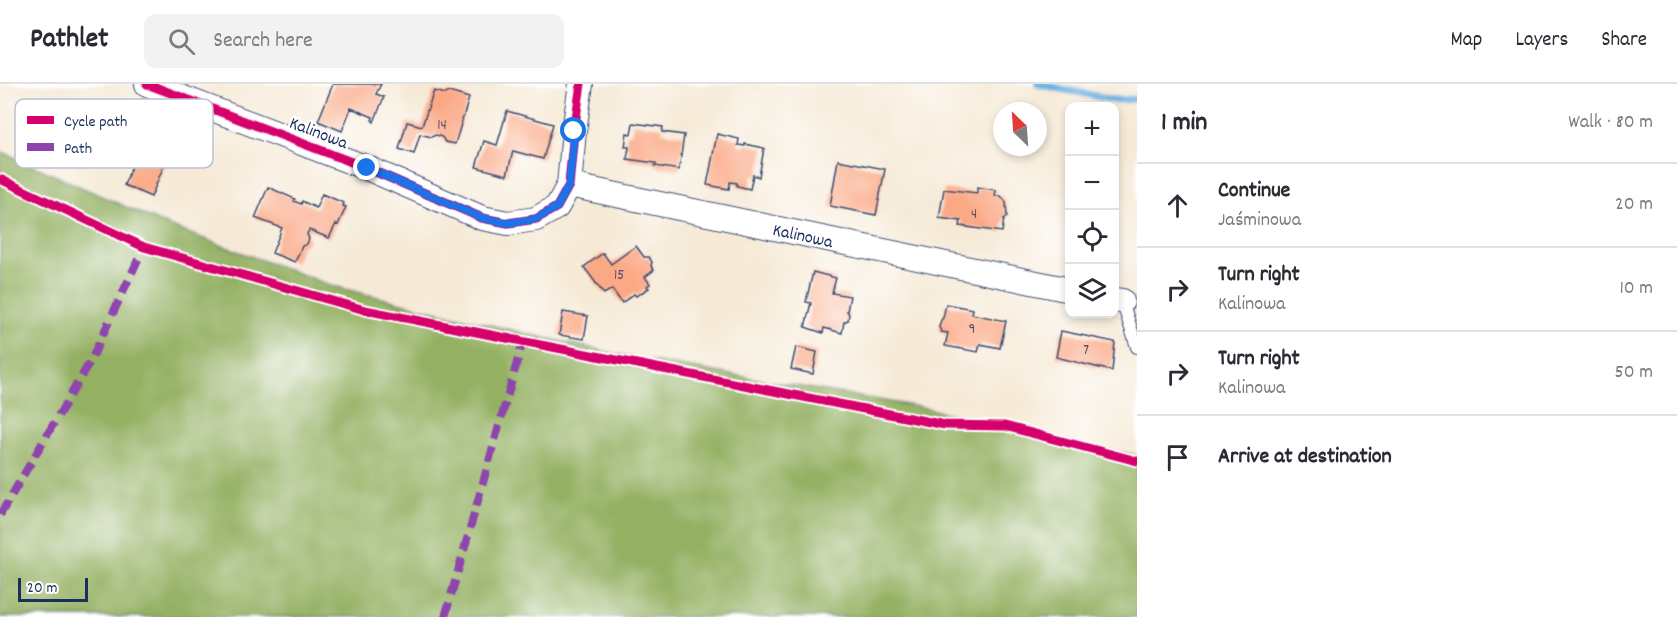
<!DOCTYPE html>
<html lang="en">
<head>
<meta charset="utf-8">
<style>
	:root { --surface:#fff; --page:#f2f2f3; --text:#2b2b33; --muted:#7c7c81; --line:#e1e1e2 }
	body { margin:0; font-family:Dekko,sans-serif; background:var(--page); color:var(--text) }
	.controls { position:absolute; right:18px; top:18px; display:grid; overflow:hidden; border-radius:12px; box-shadow:0 3px 9px #0003 }
	.controls button { width:54px; height:54px; display:grid; place-items:center; padding:0; border:0; border-bottom:2px solid var(--line); background:var(--surface); color:var(--text); font:30px sans-serif }
	.compass { position:absolute; left:993px; top:18px; width:54px; height:54px; border-radius:50%; background:var(--surface); box-shadow:0 3px 9px #0003; rotate:335deg }
	.scale { position:absolute; left:18px; bottom:15px; width:70px; box-sizing:border-box; padding-left:6px; border:3px solid #1b2f5e; border-top:0; font-size:16px; line-height:21px; white-space:nowrap; color:#1b2f5e; -webkit-text-stroke:4px #fff; paint-order:stroke }
	.stop { position:absolute; width:18px; height:18px; margin:-14px; border:4px solid #1a73e8; border-radius:50%; background:#fff }
	.stop.end { background:#1a73e8; border-color:#fff; box-shadow:0 2px 6px #0008 }
	.list { margin:0; padding:0; list-style:none }
	h2 { display:flex; justify-content:space-between; align-items:center; height:78px; margin:0; padding:0 24px; font-size:26px }
	h2 small { font-size:20px; font-weight:400; color:var(--muted) }
	.list li { display:grid; grid-template-columns:39px 1fr auto; gap:18px; align-items:center; box-sizing:border-box; height:84px; padding:0 24px; border-top:2px solid var(--line) }
	.list b { display:block; font-size:22px; white-space:nowrap }
	.list p { margin:0; font-size:20px; white-space:nowrap; color:var(--muted) }
	.list em { font-size:20px; font-style:normal; color:var(--muted) }
	.icon { flex:none; width:33px; height:33px; fill:none; stroke:currentColor; stroke-width:2; stroke-linecap:round; stroke-linejoin:round }
	.map { position:relative; flex:none; width:1137px; height:533px; overflow:hidden }
	header { display:flex; align-items:center; gap:36px; box-sizing:border-box; height:84px; padding:0 30px; background:var(--surface); border-bottom:2px solid var(--line) }
	header strong { font-size:28px }
	nav { display:flex; gap:33px; margin-inline-start:auto; font-size:21px }
	.search { width:420px; height:54px; background:var(--page); display:flex; align-items:center; gap:15px; box-sizing:border-box; padding:0 21px; border-radius:12px; color:var(--muted); font-size:22px }
	main { display:flex }
	aside { flex:1; background:var(--surface) }
	.map>svg:first-child { display:block }
	.forest { fill:#94b164; stroke:#587061; stroke-width:1.5 }
	.lines { fill:none; stroke-linecap:round; stroke-linejoin:round }
	.stream { stroke:#6ab1e1; stroke-width:7 }
	.building { fill:#fba885 }
	.lane-casing { stroke:#3c4b70; stroke-width:14 }
	.street-casing { stroke:#3c4b70; stroke-width:26 }
	.lane { stroke:#fff; stroke-width:12 }
	.street { stroke:#fff; stroke-width:24 }
	.quiet { stroke:#8e44ad; stroke-width:8; stroke-dasharray:15 8; stroke-linecap:butt }
	.cycleway-casing { stroke:#fff; stroke-width:13 }
	.cycleway { stroke:#d6006c; stroke-width:9 }
	.route { stroke:#1a73e8; stroke-width:8 }
	.labels { text-anchor:middle; stroke-width:4.5; stroke-linejoin:round; paint-order:stroke }
	.number-label { font-size:15px; fill:#534d68 }
	.street-label { font-size:18px; fill:#1b2f5e; stroke:#fff }
	.key { fill:#fff; stroke:#bbc1cf; stroke-width:1.5 }
	.key-label { font-size:16px; fill:#1b2f5e }
</style>
</head>
<body>
<header>
<strong>Pathlet</strong>
<div class="search"><svg class="icon" aria-label="search" viewBox="0 0 24 24"><circle cx="10" cy="10" r="6"/><path d="M15 15l6 6"/></svg>Search here</div>
<nav><a>Map</a><a>Layers</a><a>Share</a></nav>
</header>
<main>
<div class="map">
<svg width="1137" height="533" viewBox="0 0 1137 533">
	<rect width="100%" height="100%" fill="#fff"/>
	<filter id="ink" filterUnits="userSpaceOnUse"><feTurbulence type="fractalNoise" baseFrequency=".0167" numOctaves="2"/><feDisplacementMap in="SourceGraphic" scale="12" xChannelSelector="R" yChannelSelector="G"/><feConvolveMatrix kernelMatrix="1 2 1 2 8 2 1 2 1" color-interpolation-filters="sRGB"/></filter>
	<filter id="wash" filterUnits="userSpaceOnUse"><feTurbulence type="fractalNoise" baseFrequency=".008" numOctaves="4" result="noise"/><feDisplacementMap in="SourceGraphic" scale="24" xChannelSelector="R" yChannelSelector="G"/><feGaussianBlur stdDeviation="1.35" result="paint"/><feColorMatrix in="noise" values="0 0 0 0 0 0 0 0 0 0 0 0 0 0 0 0 0 1.4 0 .05"/><feComposite in="paint" operator="in"/></filter>
	<g filter="url(#wash)">
		<rect width="100%" height="100%" fill="#f6ead7"/>
		<path class="forest" d="M0,67L171,143L333,202L536,252L639,275L925,324L1097,365L1137,371V533H0Z"/>
		<g class="lines">
			<path class="stream" d="M1038,0L1114,16L1137,15"/>
		</g>
		<g id="blocks">
			<path class="building" d="M333,0H381L376,10L384,13L374,38L372,36L373,33L351,24L342,47L318,37Z
				M434,7L446,10L449,8L469,14L455,60L445,58L442,53L436,51L431,53L420,50L414,70L399,65L407,38L422,42Z
				M507,27L553,40L543,75L513,67L507,91L476,83L484,57L497,61Z
				M633,39L663,43L662,48L684,51L679,86L655,82L656,79L627,75L629,63H625L627,49L631,50Z
				M122,40L153,53L151,57L157,59L163,45L182,53L170,81L165,79L151,113L124,101L134,77L121,71L122,68L112,64Z
				M717,50L739,55L738,61L745,62V60L764,64L759,93L753,91L750,105L737,102V99L730,98L729,105L707,101Z
				M838,76L885,85L876,131L830,122Z
				M268,103L295,115L294,117L301,120L302,117L316,124L322,110L344,119L343,122L346,123L338,141L336,140L329,154L309,146L307,150L309,155L307,160L302,162L295,178L272,169L282,144L255,134Z
				M977,103L996,106L995,112H1001L1006,118L1007,133L1004,135L1002,148L960,142L961,137L939,134L944,105L977,109Z
				M636,162L644,173H649L652,178L651,182L654,186L645,193L650,200L647,202L649,204L636,212L634,210L622,219L612,205L604,210L584,183L603,169L611,180Z
				M813,188L836,194L832,209L850,212L847,227L849,230L848,236L844,238L842,249L824,244L823,249L805,243L811,219L806,218Z
				M946,220L973,225L972,230L1006,237L1000,264L980,260L978,268L945,262L948,249L941,248L939,243L941,236L943,234Z
				M563,228L588,232L584,255L559,251Z
				M1061,247L1115,258L1112,287L1056,273Z
				M796,263L817,268L813,290L791,285Z"/>
		</g>
	</g>
	<g filter="url(#ink)">
		<use href="#blocks" fill-opacity="0" stroke="#3c4b70" stroke-width="1.5"/>
		<g class="lines">
			<defs>
				<path id="lane" d="M1122,217L1137,263"/>
				<path id="street" d="M147,0L367,84L482,134L508,139L536,135L557,123L569,101L574,47L581,0
					M569,101L1070,206
					M1114,216L1122,217"/>
			</defs>
			<use href="#lane" class="lane-casing"/>
			<use href="#street" class="street-casing"/>
			<use href="#lane" class="lane"/>
			<use href="#street" class="street"/>
			<path class="quiet" d="M0,431L91,276L144,163
				M445,533L523,257"/>
			<defs>
				<path id="cycleway" d="M147,0L367,84L482,134L508,139L536,135L557,123L569,101L574,47L581,0
					M0,95L144,163L365,226L945,341L1005,342L1137,377"/>
			</defs>
			<use href="#cycleway" class="cycleway-casing"/>
			<use href="#cycleway" class="cycleway"/>
		</g>
	</g>
	<g class="lines" filter="url(#ink)">
		<path class="route" d="M367,84L482,134L508,139L536,135L557,123L569,101L574,47"/>
	</g>
	<g class="labels">
		<g class="number-label">
			<text x="442" y="45">14</text>
			<text x="974" y="134">4</text>
			<text x="619" y="195">15</text>
			<text x="972" y="249">9</text>
			<text x="1086" y="270">7</text>
		</g>
		<g class="street-label">
			<text transform="translate(319 48) rotate(21)" y="6">Kalinowa</text>
			<text transform="translate(803 151) rotate(12)" y="6">Kalinowa</text>
		</g>
	</g>
	<rect x="15" y="15" width="198" height="69" rx="9" class="key"/>
	<rect x="27" y="32" width="27" height="8" fill="#d6006c"/>
	<rect x="27" y="59" width="27" height="8" fill="#8e44ad"/>
	<g class="key-label">
		<text x="64" y="42">Cycle path</text>
		<text x="64" y="69">Path</text>
	</g>
</svg>
<div class="controls">
<button>+</button>
<button>−</button>
<button><svg class="icon" aria-label="locate" viewBox="0 0 24 24"><circle cx="12" cy="12" r="6"/><path d="M12 2v4M12 18v4M2 12h4M18 12h4"/></svg></button>
<button><svg class="icon" aria-label="layers" viewBox="0 0 24 24"><path d="M12 4l9 5-9 5-9-5zM3 14l9 5 9-5"/></svg></button>
</div>
<svg class="compass" viewBox="-18 -18 36 36"><path d="M0-13l5 13h-10z" fill="#e53935"/><path d="M0 13l5-13h-10z" fill="#7c7c81"/></svg>
<div class="scale">20 m</div>
<div class="stop" style="left:574px;top:47px"></div>
<div class="stop end" style="left:367px;top:84px"></div>
</div>
<aside>
<h2>1 min<small>Walk · 80 m</small></h2>
<ul class="list">
<li><svg class="icon" aria-label="ahead" viewBox="0 0 24 24"><path d="M12 20V5M6 11l6-6 6 6"/></svg><div><b>Continue</b><p>Jaśminowa</p></div><em>20 m</em></li>
<li><svg class="icon" aria-label="right" viewBox="0 0 24 24"><path d="M7 20v-9h11M14 6l5 5-5 5"/></svg><div><b>Turn right</b><p>Kalinowa</p></div><em>10 m</em></li>
<li><svg class="icon" aria-label="right" viewBox="0 0 24 24"><path d="M7 20v-9h11M14 6l5 5-5 5"/></svg><div><b>Turn right</b><p>Kalinowa</p></div><em>50 m</em></li>
<li><svg class="icon" aria-label="arrive" viewBox="0 0 24 24"><path d="M6 21V4h12l-3 4 3 4H6"/></svg><div><b>Arrive at destination</b></div></li>
</ul>
</aside>
</main>
</body>
</html>
